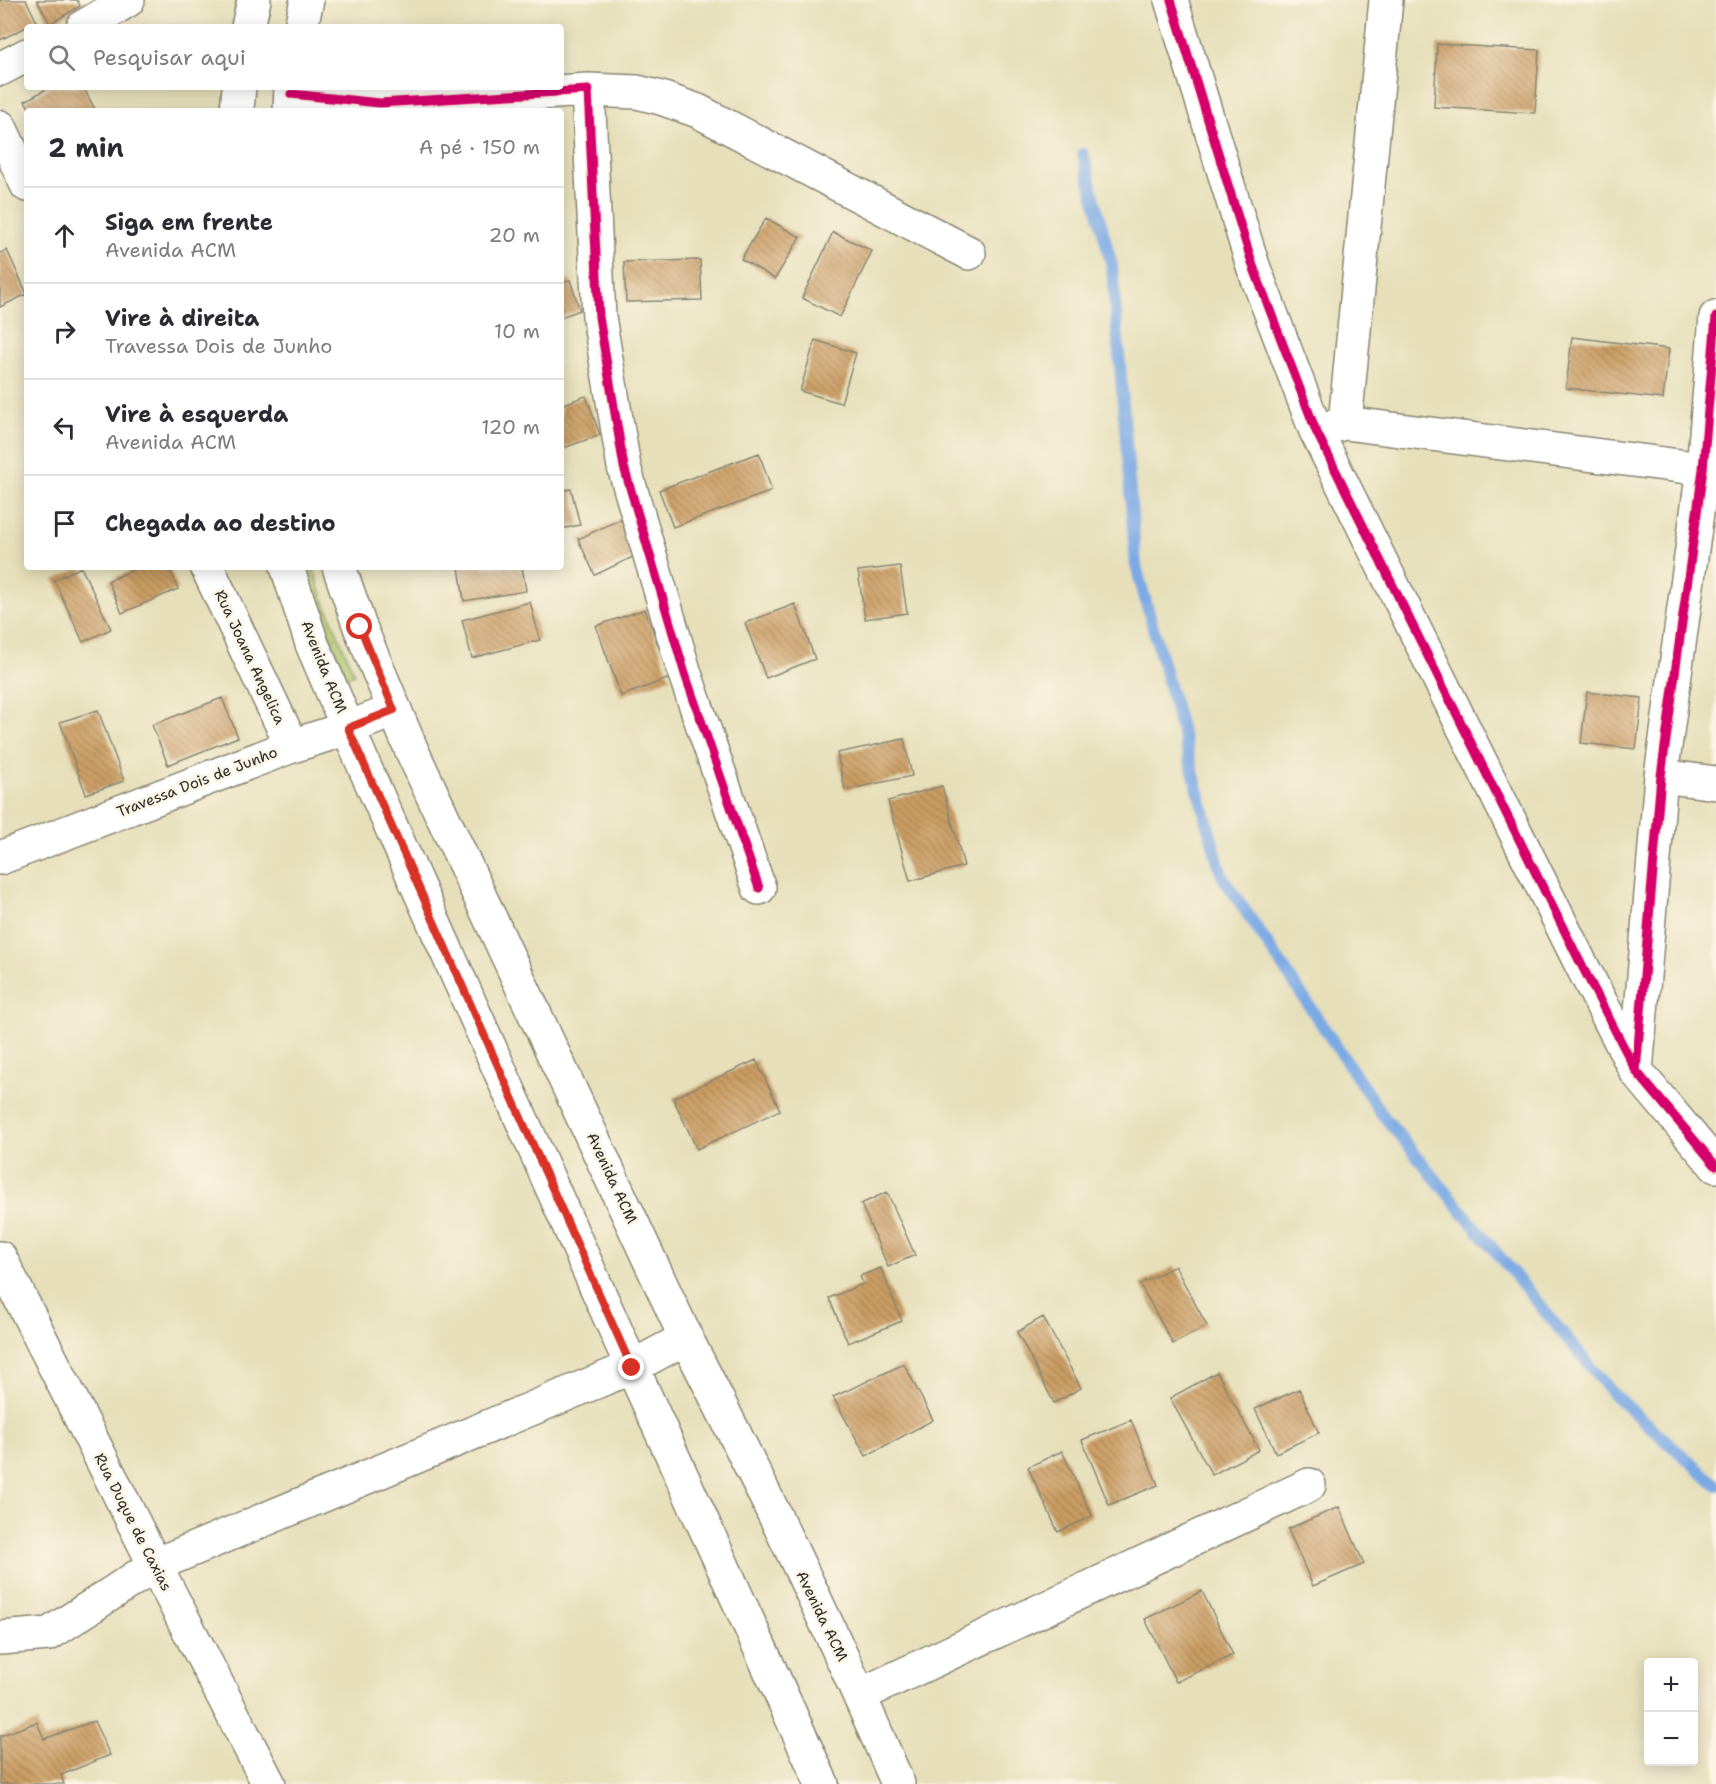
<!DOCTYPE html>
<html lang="pt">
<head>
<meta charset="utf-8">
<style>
	:root { --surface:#fff; --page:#f7f7f7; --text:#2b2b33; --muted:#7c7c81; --line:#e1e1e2 }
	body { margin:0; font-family:"Shantell Sans",sans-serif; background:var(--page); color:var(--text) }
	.controls { position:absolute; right:18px; bottom:18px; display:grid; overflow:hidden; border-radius:6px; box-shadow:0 3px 15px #0003 }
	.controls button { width:54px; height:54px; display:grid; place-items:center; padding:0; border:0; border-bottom:2px solid var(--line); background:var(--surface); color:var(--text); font:30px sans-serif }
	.stop { position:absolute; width:18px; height:18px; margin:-14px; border:4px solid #d93025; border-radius:50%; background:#fff }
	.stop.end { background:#d93025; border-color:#fff; box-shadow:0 2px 6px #0008 }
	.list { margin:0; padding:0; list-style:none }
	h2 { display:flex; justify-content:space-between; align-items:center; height:78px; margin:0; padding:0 24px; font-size:26px }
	h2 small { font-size:20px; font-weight:400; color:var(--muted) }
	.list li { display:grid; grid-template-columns:39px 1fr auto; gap:18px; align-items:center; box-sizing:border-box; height:96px; padding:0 24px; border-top:2px solid var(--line) }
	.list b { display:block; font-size:22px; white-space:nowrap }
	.list p { margin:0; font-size:20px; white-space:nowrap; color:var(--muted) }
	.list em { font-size:20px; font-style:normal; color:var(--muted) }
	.icon { flex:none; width:33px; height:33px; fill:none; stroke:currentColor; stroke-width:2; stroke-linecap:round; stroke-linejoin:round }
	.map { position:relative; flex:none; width:1716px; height:1784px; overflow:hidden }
	.search { position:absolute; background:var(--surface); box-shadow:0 3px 15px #0003; left:24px; top:24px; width:540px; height:66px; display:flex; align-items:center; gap:15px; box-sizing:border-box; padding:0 21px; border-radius:6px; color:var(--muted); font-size:22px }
	.panel { position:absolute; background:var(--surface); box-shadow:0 3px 15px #0003; left:24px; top:108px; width:540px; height:462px; border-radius:6px }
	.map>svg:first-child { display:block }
	.grass { fill:url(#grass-tufts); stroke:#6e7a4d; stroke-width:1.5 }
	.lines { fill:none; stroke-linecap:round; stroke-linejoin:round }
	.stream { stroke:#7aa9e4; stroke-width:12 }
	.building { fill:url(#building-back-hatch) }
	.minor-casing { stroke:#888572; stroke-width:36 }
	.primary-casing { stroke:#888572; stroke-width:36 }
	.minor { stroke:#fff; stroke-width:33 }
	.primary { stroke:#fff; stroke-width:33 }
	.cycleway-casing { stroke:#fcf5e5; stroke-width:13 }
	.cycleway { stroke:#d6006c; stroke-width:9 }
	.route { stroke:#d93025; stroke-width:8 }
	.labels { text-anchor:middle; stroke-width:5; stroke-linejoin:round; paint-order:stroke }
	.street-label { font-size:15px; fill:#2b2b2b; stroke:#fcf5e5 }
</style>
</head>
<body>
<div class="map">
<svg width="1716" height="1784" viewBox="0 0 1716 1784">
	<defs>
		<pattern id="grass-tufts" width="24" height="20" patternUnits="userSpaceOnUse" patternTransform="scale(1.5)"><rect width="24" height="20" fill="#b1ca6f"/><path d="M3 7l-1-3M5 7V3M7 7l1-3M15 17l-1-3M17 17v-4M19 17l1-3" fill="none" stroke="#90a45b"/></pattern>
		<pattern id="building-back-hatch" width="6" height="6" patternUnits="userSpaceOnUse" patternTransform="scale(1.5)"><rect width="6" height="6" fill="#cb9d63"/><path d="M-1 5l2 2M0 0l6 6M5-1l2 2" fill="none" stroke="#a58052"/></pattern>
	</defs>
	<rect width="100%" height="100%" fill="#fcf5e5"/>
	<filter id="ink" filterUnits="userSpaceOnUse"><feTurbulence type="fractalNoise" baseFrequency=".0167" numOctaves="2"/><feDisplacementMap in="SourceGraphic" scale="12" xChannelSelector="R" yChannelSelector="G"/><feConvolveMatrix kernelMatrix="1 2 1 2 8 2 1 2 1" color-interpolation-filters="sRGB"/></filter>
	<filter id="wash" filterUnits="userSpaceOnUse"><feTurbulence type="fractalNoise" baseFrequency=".008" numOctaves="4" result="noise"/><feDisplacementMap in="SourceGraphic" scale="24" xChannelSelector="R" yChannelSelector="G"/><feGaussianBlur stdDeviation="1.35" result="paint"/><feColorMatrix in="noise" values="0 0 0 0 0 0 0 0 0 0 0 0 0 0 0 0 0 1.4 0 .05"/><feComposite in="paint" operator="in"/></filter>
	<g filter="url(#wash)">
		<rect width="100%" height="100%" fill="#e6dfba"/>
		<path class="grass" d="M305,567H313L321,593L354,674L347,678L311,588Z"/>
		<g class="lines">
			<path class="stream" d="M1083,154L1112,266L1136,566L1222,876L1381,1113L1613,1394L1716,1485"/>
		</g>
		<g id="blocks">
			<path class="building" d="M0,0H26L37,22L0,40Z
				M37,0H77L80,6L50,24Z
				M1437,44L1539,50L1535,113L1434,107Z
				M50,87H83L96,111H31L25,101Z
				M766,218L800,237L775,279L741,259Z
				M833,232L872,251L840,317L802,298Z
				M7,250L27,294L0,307V253Z
				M700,260L702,300L626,302L624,262Z
				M570,280L580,310L561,317V283Z
				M1572,337L1669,349L1663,399L1566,388Z
				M815,340L856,353L841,403L800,391Z
				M586,396L600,435L561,449V405Z
				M759,453L772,491L673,527L659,490Z
				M571,489L580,525L561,529V491Z
				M621,519L637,555L595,575L578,539Z
				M900,566L907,613L865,619L858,571Z
				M81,567L111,629L83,642L54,580Z
				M139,567H169L178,589L122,613L108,581Z
				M459,567H522L526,591L464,601Z
				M530,602L540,640L472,658L462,620Z
				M795,604L815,659L766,678L745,623Z
				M645,609L670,678L621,696L596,626Z
				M1587,692L1642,698L1636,749L1581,743Z
				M222,698L238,737L168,765L152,725Z
				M98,710L124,781L86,794L60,722Z
				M904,739L912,776L845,790L837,753Z
				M942,786L964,866L910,881L888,801Z
				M756,1060L780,1110L697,1149L673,1098Z
				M887,1192L915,1255L888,1267L861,1204Z
				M1175,1266L1207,1326L1173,1344L1140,1284Z
				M881,1268L902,1321L848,1343L829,1298L863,1284L860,1276Z
				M1043,1317L1081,1388L1054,1403L1017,1332Z
				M904,1364L933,1420L866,1456L833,1397Z
				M1217,1372L1259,1450L1212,1475L1170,1398Z
				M1299,1389L1319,1433L1276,1453L1255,1409Z
				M1131,1420L1158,1485L1109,1505L1082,1440Z
				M1062,1451L1092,1516L1058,1532L1028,1467Z
				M1339,1507L1364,1564L1313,1586L1288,1529Z
				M1202,1591L1233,1655L1176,1682L1145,1619Z
				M94,1721L110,1755L61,1775L64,1784H0V1736L37,1722L44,1739Z"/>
		</g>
	</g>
	<g filter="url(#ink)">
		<use href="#blocks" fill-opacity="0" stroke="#888572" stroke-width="1.5"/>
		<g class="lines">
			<defs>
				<path id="minor" d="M1171,0L1253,266L1316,431L1579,960L1636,1071L1716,1166
					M83,27L128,0
					M0,69L27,55
					M588,90L637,92L661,98L698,111L969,253
					M291,94L380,103L588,90L599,317L624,467L685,674L759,888
					M0,127L27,185
					M1345,423L1386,0
					M1324,429L1345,423L1703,469
					M207,567L292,746
					M1661,776L1716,783
					M0,858L292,746L348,728L395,710
					M1636,1071L1661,776L1703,469L1716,317
					M0,1258L155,1565L269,1784
					M0,1638L49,1634L155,1565L632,1367L686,1338
					M860,1695L1309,1485"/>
				<path id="primary" d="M248,27L254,0
					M301,27L307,0
					M237,111L239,87
					M290,111L291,87
					M287,567L312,644L365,768L632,1367L822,1784
					M339,567L360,627L412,751L686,1338C761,1484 834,1633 898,1784"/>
			</defs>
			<use href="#minor" class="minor-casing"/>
			<use href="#primary" class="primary-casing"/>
			<use href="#minor" class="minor"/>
			<use href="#primary" class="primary"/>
			<defs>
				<path id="cycleway" d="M1171,0L1253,266L1316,431L1579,960L1636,1071L1716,1166
					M291,94L380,103L588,90L599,317L624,467L685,674L759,888
					M1636,1071L1661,776L1703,469L1716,317"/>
			</defs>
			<use href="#cycleway" class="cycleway-casing"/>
			<use href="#cycleway" class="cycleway"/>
		</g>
	</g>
	<g class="lines" filter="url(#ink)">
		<path class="route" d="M360,627L394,710L348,728L632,1368"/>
	</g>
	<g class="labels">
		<g class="street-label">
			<text transform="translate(250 657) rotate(65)" y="5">Rua Joana Angelica</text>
			<text transform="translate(324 667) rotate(68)" y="5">Avenida ACM</text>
			<text transform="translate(197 782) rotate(-21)" y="5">Travessa Dois de Junho</text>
			<text transform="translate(612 1178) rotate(65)" y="5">Avenida ACM</text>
			<text transform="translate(133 1522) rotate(63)" y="5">Rua Duque de Caxias</text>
			<text transform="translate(822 1616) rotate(64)" y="5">Avenida ACM</text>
		</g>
	</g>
</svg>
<div class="controls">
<button>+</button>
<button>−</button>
</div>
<div class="stop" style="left:360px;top:627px"></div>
<div class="stop end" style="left:632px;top:1368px"></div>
<div class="search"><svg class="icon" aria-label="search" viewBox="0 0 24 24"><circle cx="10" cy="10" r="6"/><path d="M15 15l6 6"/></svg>Pesquisar aqui</div>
<section class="panel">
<h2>2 min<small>A pé · 150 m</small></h2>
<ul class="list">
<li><svg class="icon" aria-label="ahead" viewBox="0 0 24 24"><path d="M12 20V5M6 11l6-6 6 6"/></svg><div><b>Siga em frente</b><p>Avenida ACM</p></div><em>20 m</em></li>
<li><svg class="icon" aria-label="right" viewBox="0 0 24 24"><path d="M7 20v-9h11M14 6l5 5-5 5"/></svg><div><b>Vire à direita</b><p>Travessa Dois de Junho</p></div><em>10 m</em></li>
<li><svg class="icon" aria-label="left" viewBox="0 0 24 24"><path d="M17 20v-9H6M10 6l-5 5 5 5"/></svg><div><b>Vire à esquerda</b><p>Avenida ACM</p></div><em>120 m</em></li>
<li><svg class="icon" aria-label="arrive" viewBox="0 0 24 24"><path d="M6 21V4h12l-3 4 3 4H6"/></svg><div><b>Chegada ao destino</b></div></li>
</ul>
</section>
</div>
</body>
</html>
